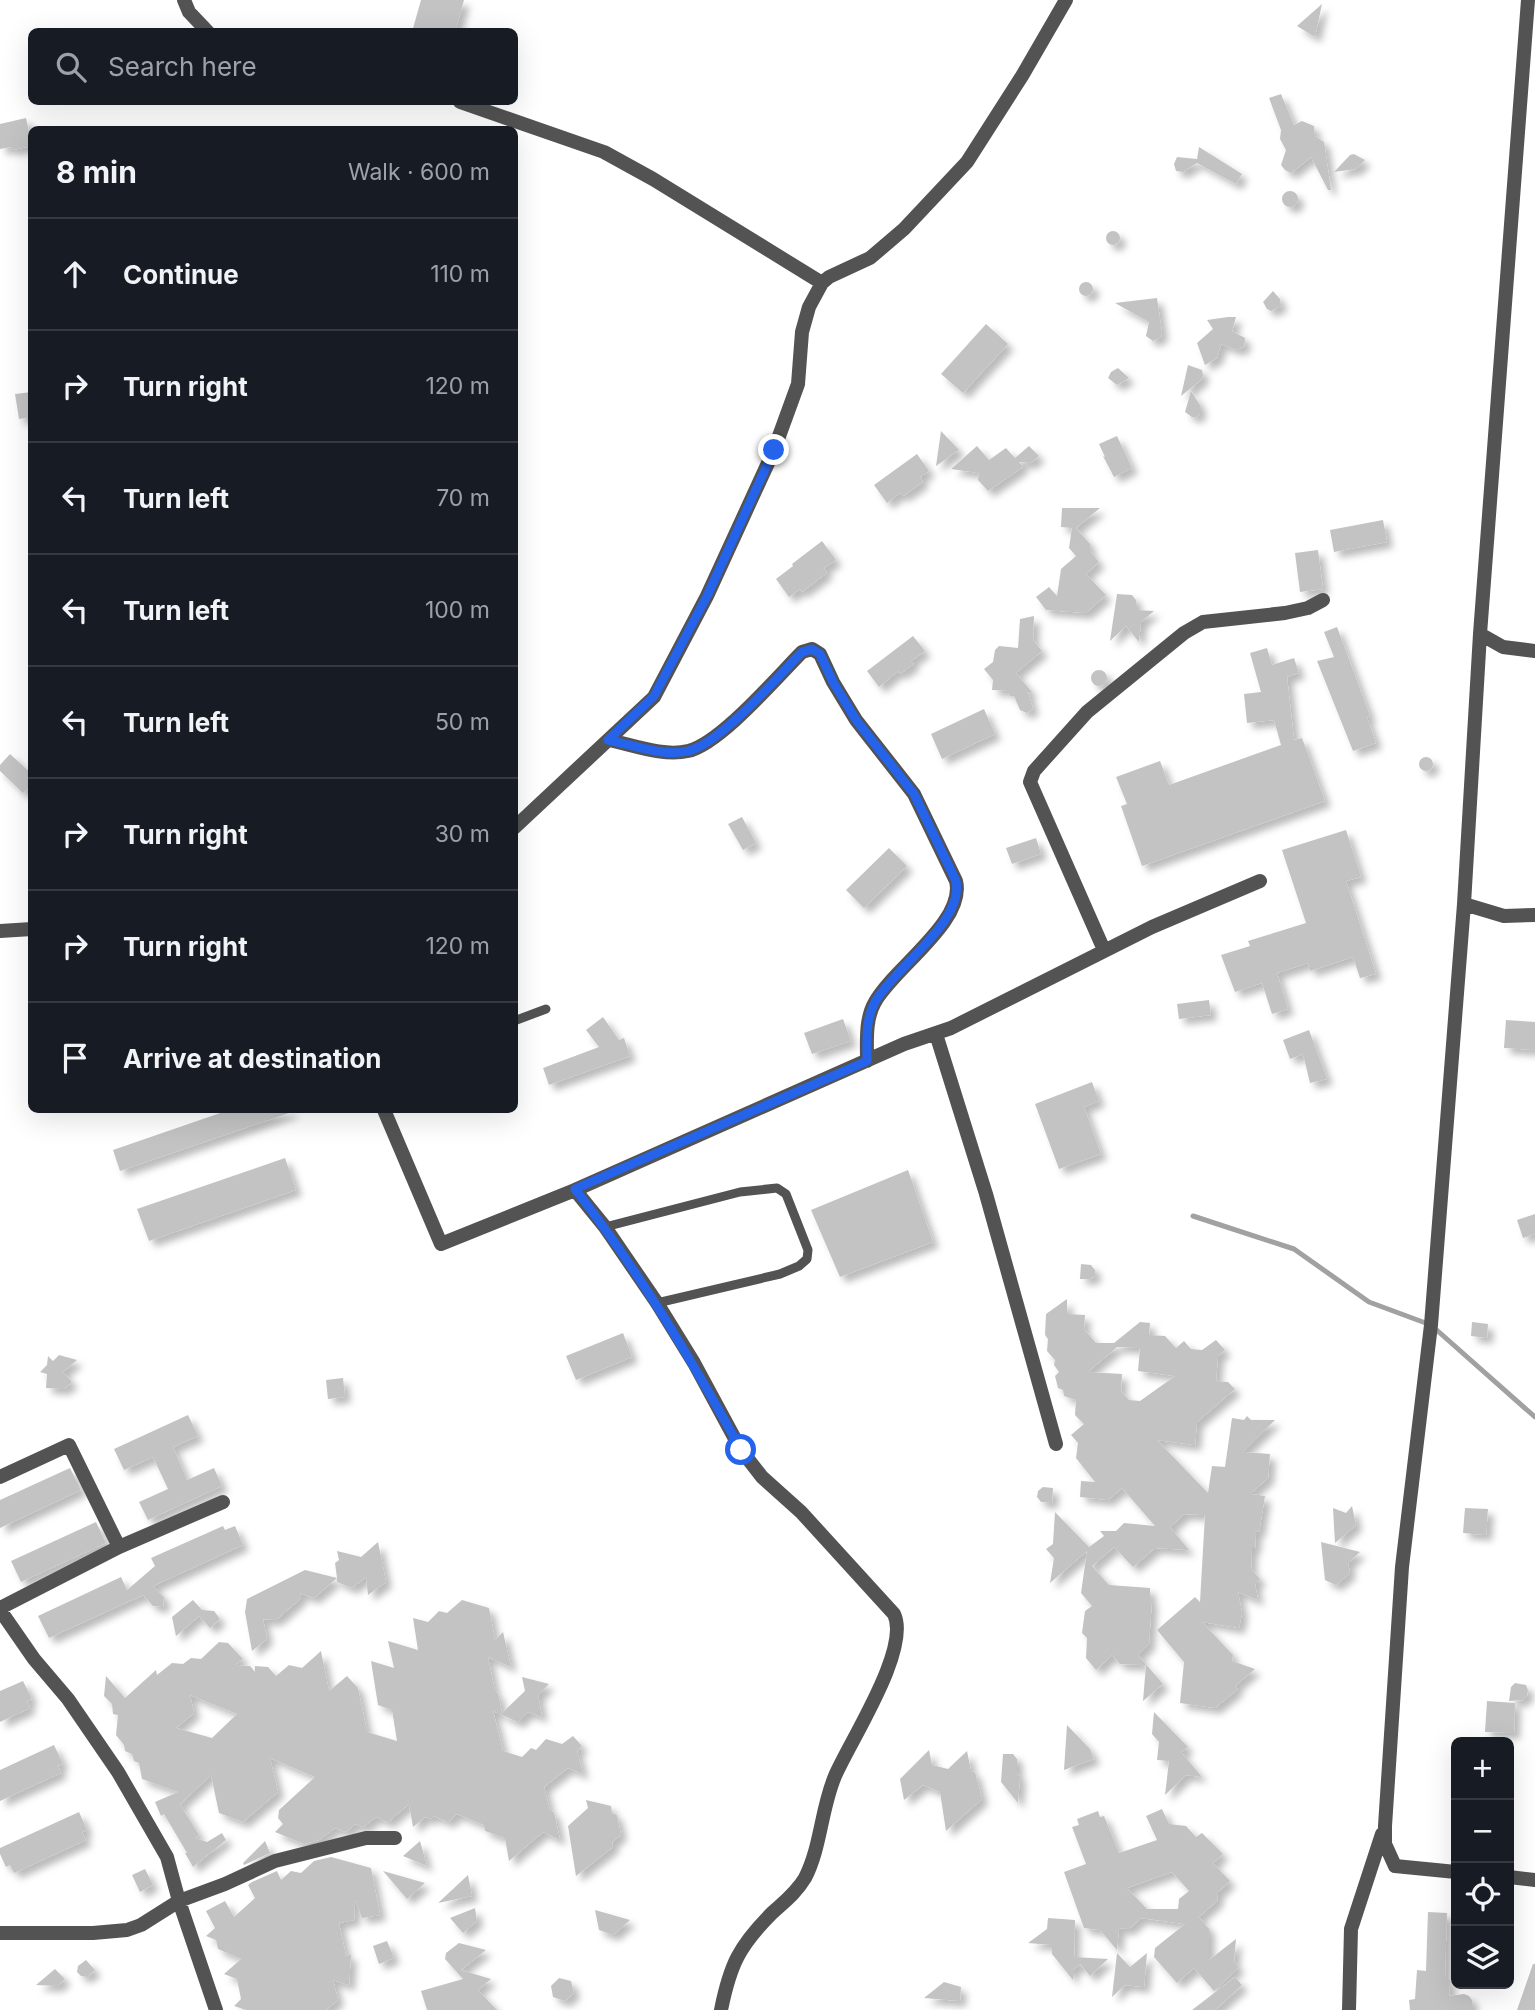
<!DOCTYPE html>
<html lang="en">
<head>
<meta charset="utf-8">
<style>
	:root { --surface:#171b24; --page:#242831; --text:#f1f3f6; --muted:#9ea1a6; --line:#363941 }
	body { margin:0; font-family:Inter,sans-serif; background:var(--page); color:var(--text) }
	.controls { position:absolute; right:21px; bottom:21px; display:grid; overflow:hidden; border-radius:10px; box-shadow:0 7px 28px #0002 }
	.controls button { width:63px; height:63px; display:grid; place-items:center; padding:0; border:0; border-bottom:2px solid var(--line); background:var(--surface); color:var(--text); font:35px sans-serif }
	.stop { position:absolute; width:21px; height:21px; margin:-16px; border:5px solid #2563eb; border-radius:50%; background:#fff }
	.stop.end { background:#2563eb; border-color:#fff; box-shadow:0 2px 7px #0008 }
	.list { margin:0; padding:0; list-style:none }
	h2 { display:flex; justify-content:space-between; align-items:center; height:91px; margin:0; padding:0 28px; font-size:30px }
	h2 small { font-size:23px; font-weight:400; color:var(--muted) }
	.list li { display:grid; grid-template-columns:46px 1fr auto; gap:21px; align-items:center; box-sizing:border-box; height:112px; padding:0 28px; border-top:2px solid var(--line) }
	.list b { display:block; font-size:26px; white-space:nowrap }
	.list em { font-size:23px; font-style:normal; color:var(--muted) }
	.icon { flex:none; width:38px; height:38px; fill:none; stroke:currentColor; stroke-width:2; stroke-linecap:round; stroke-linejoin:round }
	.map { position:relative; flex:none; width:1535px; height:2010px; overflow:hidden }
	.search { position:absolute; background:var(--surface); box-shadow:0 7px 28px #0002; left:28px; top:28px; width:490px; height:77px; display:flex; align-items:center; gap:18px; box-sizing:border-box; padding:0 24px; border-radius:10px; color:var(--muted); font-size:26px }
	.panel { position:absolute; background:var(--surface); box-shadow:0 7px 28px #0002; left:28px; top:126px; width:490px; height:987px; border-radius:10px }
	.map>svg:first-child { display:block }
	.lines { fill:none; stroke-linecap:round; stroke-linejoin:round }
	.stream { stroke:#a1a1a1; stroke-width:5 }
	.building { fill:#c3c3c3; fill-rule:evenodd; filter:url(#shadow) }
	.lane { stroke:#535353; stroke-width:9 }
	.street { stroke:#535353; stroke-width:14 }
	.route { stroke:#2563eb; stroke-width:9 }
</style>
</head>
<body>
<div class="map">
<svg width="1535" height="2010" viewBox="0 0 1535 2010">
	<defs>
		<filter id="shadow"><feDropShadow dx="6" dy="6" stdDeviation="3.5" flood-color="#0004"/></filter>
	</defs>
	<rect width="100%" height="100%" fill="#fff"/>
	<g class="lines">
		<path class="stream" d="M1193,1216L1294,1249L1369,1302L1431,1325L1535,1417"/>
	</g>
	<path class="building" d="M421,0H464L455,32H412Z
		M1322,4L1315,37L1297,26Z
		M1281,94L1294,125L1302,121L1314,126L1315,136L1324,142L1331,190H1328L1311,157L1291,173L1285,170L1281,165L1286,150L1280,139L1281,130L1269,98Z
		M26,118L32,146L12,150L11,147L0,149V124Z
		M1199,147L1242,174L1236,184L1197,163L1183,172L1176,171L1174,164L1177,157L1197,159Z
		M1354,154L1365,160L1356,169L1334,172L1350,155Z
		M1282 199a8 8 0 1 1 16 0a8 8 0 1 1-16 0Z
		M1106 238a7 7 0 1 1 14 0a7 7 0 1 1-14 0Z
		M1079 289a7 7 0 1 1 14 0a7 7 0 1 1-14 0Z
		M1273,291L1280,299L1281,306L1271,311L1267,309L1263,302Z
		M1157,298L1162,333L1161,337L1153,341L1146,336L1149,322L1115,303Z
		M1228,317H1236L1232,331L1245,338L1244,347L1236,350L1221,344L1217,358L1205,365L1197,343L1213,329L1207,320Z
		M986,324L1008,344L963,393L941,374Z
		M1188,365L1202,370L1203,376L1201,380L1181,396Z
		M1118,368L1129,378L1117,385L1108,378L1111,372Z
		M1191,391L1200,405V414L1196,417H1192L1185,412Z
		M32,392V417L19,419L15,394Z
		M941,431L959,450L936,466Z
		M1117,436L1132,468L1114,477L1103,456L1105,457L1099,444Z
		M977,446L989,460L1006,448L1015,458L1029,446L1039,456L1031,463L1019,462L1023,467L988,491L978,480L979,473L951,469Z
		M917,454L929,471L920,477L923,482L903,496L900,493L887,503L874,485Z
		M1062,508H1100L1076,528L1090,544V551L1099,562L1086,574L1106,595L1086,613L1046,610L1036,597L1049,587L1057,596L1061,569L1076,556L1069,548L1072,528L1061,527Z
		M1383,520L1387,542L1334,552L1330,530Z
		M822,541L836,560L824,568L827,573L802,592L800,589L789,597L776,579L793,566L792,564Z
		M1318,550L1323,589L1300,592L1295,553Z
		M1117,594L1132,595L1136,600V610L1154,611L1141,622L1139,642L1126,626L1110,641Z
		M1034,616L1033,640L1042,651L1016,673L1032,692H1028L1033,709L1027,713L1020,710L1014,696H1010V691L992,690L993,680L984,669L993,662L995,650L999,646L1018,648L1020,619Z
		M1337,627L1370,716L1367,717L1376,743L1353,751L1317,661L1334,657L1324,632Z
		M913,636L925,651L911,661L914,664L900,674L898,671L879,687L867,671Z
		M1267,648L1272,665L1294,658L1299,673L1287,677L1294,740L1302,738L1325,801L1142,866L1121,806L1127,804L1116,777L1160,761L1169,785L1281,745L1274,720L1247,723L1244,694L1261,692L1250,653Z
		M1091 678a8 8 0 1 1 16 0a8 8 0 1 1-16 0Z
		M984,709L995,734L942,759L931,734Z
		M10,754L32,774V785L23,793L0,771V765Z
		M1419 764a7 7 0 1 1 14 0a7 7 0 1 1-14 0Z
		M742,817L756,843L743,850L728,824Z
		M1346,830L1361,877L1346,881L1376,974L1360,978L1353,957L1310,971L1308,963L1277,973L1288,1009L1272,1014L1262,983L1235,992L1221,955L1250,946L1248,941L1306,923L1282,850Z
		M1036,838L1041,854L1012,864L1006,848Z
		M889,848L907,866L864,908L846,890Z
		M1209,1000L1211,1015L1179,1019L1177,1004Z
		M603,1017L619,1040L624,1038L630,1056L549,1085L543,1068L599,1047L586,1030Z
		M843,1019L851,1041L812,1054L804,1033Z
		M1506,1020L1535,1022V1050L1504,1048Z
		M1309,1030L1327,1079L1310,1083L1303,1054L1290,1059L1283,1040Z
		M1092,1082L1099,1101L1084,1107L1101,1154L1059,1169L1035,1104Z
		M229,1110H292V1112L120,1171L113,1150Z
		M285,1158L296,1190L149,1241L137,1209Z
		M908,1170L933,1242L840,1277L811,1210Z
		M1535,1214V1234L1523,1238L1517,1220Z
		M1081,1264L1091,1265L1095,1270V1276L1090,1279H1080Z
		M1067,1299V1314L1085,1315L1084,1329L1096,1343H1114L1140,1322L1150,1323L1149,1335L1165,1336L1176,1348L1184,1341L1191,1349L1202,1350L1216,1340L1225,1350L1218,1356L1216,1381L1228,1382L1235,1389L1197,1422L1195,1445L1157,1440L1208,1493L1212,1466L1225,1467L1232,1418L1244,1420L1247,1416L1251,1420H1275L1243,1452L1270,1454L1268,1478L1250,1494L1265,1496L1259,1532L1256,1531L1255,1548H1252L1251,1569L1260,1579L1255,1584L1258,1600L1238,1592L1242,1613L1239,1628L1202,1622L1233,1655L1232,1661L1255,1669L1235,1686L1238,1689L1215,1708L1180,1703L1184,1662L1157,1630L1195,1597L1200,1602L1205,1515L1184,1514L1170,1527L1189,1550L1155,1548L1133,1567L1114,1547L1092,1566L1109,1585L1150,1588V1601L1152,1599L1149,1644L1138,1655L1163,1684L1143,1701L1146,1665L1120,1664L1112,1655L1096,1670L1086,1658L1087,1638L1082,1633L1085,1611L1092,1606L1081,1593L1087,1551L1050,1583L1054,1558L1046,1549L1053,1544L1055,1512L1089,1547L1104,1536L1100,1531H1116L1124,1523L1155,1526L1122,1488L1108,1500L1080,1497L1081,1481L1095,1482L1076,1458L1078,1443L1071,1435L1084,1424L1075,1415L1076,1400L1064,1396L1063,1390L1058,1388L1055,1376L1059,1372L1054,1365L1055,1360L1047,1351L1048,1339L1045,1335L1046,1314ZM1117,1347L1140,1348L1138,1371L1175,1376L1140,1401L1129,1400L1121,1391L1122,1374L1088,1372Z
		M1472,1322L1488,1324L1487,1338L1471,1336Z
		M623,1333L632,1357L576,1380L566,1356Z
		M59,1355L77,1360L63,1372L72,1382L64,1389L46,1388L47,1374L40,1372L47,1365L48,1356L53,1361Z
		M343,1378L345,1397L328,1399L326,1380Z
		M188,1415L198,1436L173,1447L187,1480L214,1468L222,1486L148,1520L139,1502L168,1489L153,1457L124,1470L114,1449Z
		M70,1468L81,1490L0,1528V1500Z
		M1043,1487L1053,1488L1052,1503L1041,1502L1037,1497L1038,1491Z
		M1352,1506L1356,1525L1335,1543L1333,1508L1346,1513Z
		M1465,1508L1488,1509L1486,1535L1463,1533Z
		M96,1522L106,1543L21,1582L11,1561Z
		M223,1526L225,1530L235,1526L243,1545L153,1586L164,1597L163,1607L153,1606L143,1595L49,1638L38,1616L121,1577L127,1590L155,1566L151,1558Z
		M378,1542L386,1582L368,1595L366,1577L352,1588L337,1582V1578L314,1598L300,1593L301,1598L276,1620L263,1619L267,1639L252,1651L245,1612L247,1599L305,1570L337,1578L335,1563L339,1560L337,1551L361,1557Z
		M1321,1542L1360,1552L1348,1563L1350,1573L1336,1585L1325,1580Z
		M193,1600L202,1610L214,1611L220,1619L210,1628L199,1616L176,1636L172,1617Z
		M462,1600L489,1608L495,1640L503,1632L511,1667L488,1657L495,1692L498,1693L502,1713L525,1691L522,1677L549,1684L538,1695L542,1717L528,1712L518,1722L493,1711L503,1751L522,1757L531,1748L536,1750L546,1739L562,1744L573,1736L582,1746L577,1751L583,1774L568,1768L544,1787L550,1811L554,1812L560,1840L543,1832L509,1861L505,1838L485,1831L484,1825L457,1814L448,1822L434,1816L431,1819L425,1817L413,1827L409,1804L388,1822L376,1817L363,1827L355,1824L346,1832L335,1828L319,1840L304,1844L275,1832L283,1824L278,1818L279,1810L315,1777L270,1758L278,1792L243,1822L219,1813L211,1775L180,1804L199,1835L195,1838L207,1842L222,1833L226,1840L193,1867L185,1853H187L164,1814L161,1816L155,1802L178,1792L142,1779L139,1763L134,1761L132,1754L125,1751L124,1745L116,1735L118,1715L113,1714L112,1704L104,1696L106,1676L125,1698L156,1670L157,1675L172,1663L183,1664L191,1658L201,1659L219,1642L228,1643L243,1659L235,1665L250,1666L255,1672V1666L268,1667L276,1676L289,1665L302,1668L321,1651L329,1691L347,1676L358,1688L367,1732L397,1741L392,1710L378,1705L371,1661L394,1668L388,1641L418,1650L413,1618L428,1622L439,1611L447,1613ZM190,1695L237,1714L212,1738L176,1728L194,1713Z
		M23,1681L32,1699L27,1701L30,1708L0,1722V1691Z
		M1515,1683L1526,1685L1528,1690L1527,1696L1523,1700L1509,1701L1511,1687Z
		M1487,1701L1515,1703L1514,1733L1485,1732Z
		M1154,1712L1188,1747L1181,1752L1202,1777L1186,1775L1165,1795L1169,1761L1157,1760L1159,1742L1152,1734Z
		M1067,1725L1090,1749L1094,1759L1064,1770Z
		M54,1745L63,1764L58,1766L61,1773L0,1801V1770Z
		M929,1750L932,1765L948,1769L967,1751L971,1771L975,1772L982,1799L946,1831L940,1792L923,1785L904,1800L900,1779Z
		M1003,1754H1013L1017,1759V1773L1020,1776L1018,1803L1001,1782Z
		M586,1800L611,1806L612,1813L617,1815L621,1835L612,1842L613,1847L576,1876L568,1826L588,1808Z
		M1162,1809L1169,1824L1186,1826L1196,1837L1202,1833L1223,1854L1213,1863L1230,1881L1218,1892L1217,1901L1199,1917L1209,1929V1960L1236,1939L1234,1962L1239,1967L1214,1991L1194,1968L1177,1983L1154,1957L1155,1948L1185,1924L1141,1918L1129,1929L1119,1928L1117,1950L1100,1930L1084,1928L1064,1872L1086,1864L1072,1827L1079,1825L1077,1819L1098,1811L1100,1817L1104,1816L1119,1853L1157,1840L1146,1816ZM1172,1872L1189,1891L1179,1899L1178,1909H1147L1127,1888Z
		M79,1812L87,1830L82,1832L86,1840L14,1873L10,1865L6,1867L0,1854V1848Z
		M265,1841L270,1853L244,1865L243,1863Z
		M420,1841L427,1866L403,1856Z
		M331,1857L371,1868L380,1915L362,1918L355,1900L354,1920L339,1923L346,1956L351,1954L349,1985L333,1980L338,2000L326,2010H246L234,2006L241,1999L237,1979L224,1974L241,1959L218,1949L216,1940L206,1936L215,1928L206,1911L225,1901L234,1917L255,1898L248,1885L252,1882L277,1871L281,1880L291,1871L301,1873L314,1861Z
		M145,1869L153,1885L140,1892L132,1875Z
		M383,1871L425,1883L407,1899Z
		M468,1875L472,1896L438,1903Z
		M475,1908L477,1921L463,1933L450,1918Z
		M595,1910L630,1920L613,1935L599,1930Z
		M1428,1912L1447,1913L1445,1972L1446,1980H1450L1449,1996L1464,1994L1469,1996L1472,2000V2010H1410L1409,2000L1415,1999L1417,1970L1426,1971Z
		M1048,1918L1075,1920L1074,1957L1108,1959L1090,1976L1080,1964L1073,1970V1980L1052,1954V1945L1028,1943L1047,1929Z
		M387,1941L394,1958L379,1964L373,1946Z
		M459,1943L486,1950L461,1970L491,1979L478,1990L497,2010H427L421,1991L463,1979L445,1959L446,1953Z
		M1117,1953L1130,1967L1147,1953L1144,1987L1125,1985L1112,1997Z
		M86,1960L95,1970L87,1977L81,1976L77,1972L78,1966Z
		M1533,1964H1535V2010H1517Z
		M55,1969L65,1979L57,1986L36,1985Z
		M1235,1977L1242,1985L1215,2010H1192Z
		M559,1978L571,1981L574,1993L565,2001L553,1997L551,1986Z
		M944,1982L961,1987L960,2001L924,1998Z"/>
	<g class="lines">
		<path class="lane" d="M514,1021L546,1009
			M605,1227L740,1192L777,1188L786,1194L808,1250L807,1259L799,1266L780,1274L657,1303"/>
		<path class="street" d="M184,0L189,12L208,32
			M460,102L604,152L653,179L822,283
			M1480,634L1503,647L1535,651
			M609,740C633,745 664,757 688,751C720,744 777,677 802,652L812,649L820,654L833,682L856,720L914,794L956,881C966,921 894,968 875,1002C865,1019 867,1042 867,1061
			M514,828L654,697L707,596L774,450L798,384L802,332L809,307L822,283L829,277L870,258L904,229L967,162L1022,76L1066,0
			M1464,904L1504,916L1535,915
			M0,931L32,929
			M1104,950L1030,782L1034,771L1087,712L1184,633L1203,622L1285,613L1308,608L1323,600
			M936,1034L986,1194L1056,1444
			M384,1110L441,1244L575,1190L605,1227L657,1303L694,1363L741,1450L762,1477L801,1512L894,1614C911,1649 850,1741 835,1776C821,1809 821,1847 805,1878C796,1893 784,1902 772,1913C739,1946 730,1965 721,2010
			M575,1190L904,1044L951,1028L1152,927L1260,881
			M0,1477L69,1445L119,1547
			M0,1608L119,1547L223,1502
			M0,1610L34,1659L68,1699L118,1772L167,1857L179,1901L216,2010
			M1456,1872L1395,1866L1385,1844V1826L1402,1567L1431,1325L1464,904L1480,634L1528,0
			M1509,1877L1535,1880
			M0,1933H93L127,1930L141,1925L179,1901L225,1884L275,1861L366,1838H395
			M1349,2010L1351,1929L1382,1834"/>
	</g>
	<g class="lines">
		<path class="route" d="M741,1450C691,1359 639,1271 575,1189L867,1061C867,1042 865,1020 875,1002C894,968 965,921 956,881L914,794L856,720L833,682L820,654L812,649L802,652C777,677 720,744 688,751C664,757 633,745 608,740L654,696L707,596L774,450"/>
	</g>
</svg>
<div class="controls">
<button>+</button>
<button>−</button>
<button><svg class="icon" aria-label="locate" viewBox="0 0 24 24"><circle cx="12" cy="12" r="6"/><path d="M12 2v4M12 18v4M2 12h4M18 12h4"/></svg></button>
<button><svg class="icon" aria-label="layers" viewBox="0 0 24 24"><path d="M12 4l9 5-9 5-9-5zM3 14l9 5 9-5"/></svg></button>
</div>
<div class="stop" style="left:741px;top:1450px"></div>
<div class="stop end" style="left:774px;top:450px"></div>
<div class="search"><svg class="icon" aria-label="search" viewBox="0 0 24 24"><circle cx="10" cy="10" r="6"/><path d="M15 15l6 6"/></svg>Search here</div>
<section class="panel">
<h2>8 min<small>Walk · 600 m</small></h2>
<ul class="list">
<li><svg class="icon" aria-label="ahead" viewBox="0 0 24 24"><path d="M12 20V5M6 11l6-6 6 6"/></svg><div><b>Continue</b></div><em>110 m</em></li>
<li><svg class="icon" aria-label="right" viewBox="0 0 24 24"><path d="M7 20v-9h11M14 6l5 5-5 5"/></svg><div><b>Turn right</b></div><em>120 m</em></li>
<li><svg class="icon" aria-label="left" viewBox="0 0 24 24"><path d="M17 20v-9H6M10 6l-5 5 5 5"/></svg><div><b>Turn left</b></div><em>70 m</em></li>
<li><svg class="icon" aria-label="left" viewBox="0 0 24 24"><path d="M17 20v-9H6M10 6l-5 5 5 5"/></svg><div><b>Turn left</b></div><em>100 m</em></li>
<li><svg class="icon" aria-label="left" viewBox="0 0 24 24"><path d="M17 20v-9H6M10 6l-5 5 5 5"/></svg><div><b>Turn left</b></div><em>50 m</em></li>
<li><svg class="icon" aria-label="right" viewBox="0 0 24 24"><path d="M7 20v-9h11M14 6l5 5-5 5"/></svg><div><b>Turn right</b></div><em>30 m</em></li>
<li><svg class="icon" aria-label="right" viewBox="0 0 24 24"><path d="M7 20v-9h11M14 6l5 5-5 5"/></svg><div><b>Turn right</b></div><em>120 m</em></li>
<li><svg class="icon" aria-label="arrive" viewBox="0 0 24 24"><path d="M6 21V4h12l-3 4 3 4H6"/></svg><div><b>Arrive at destination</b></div></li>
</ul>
</section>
</div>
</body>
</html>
